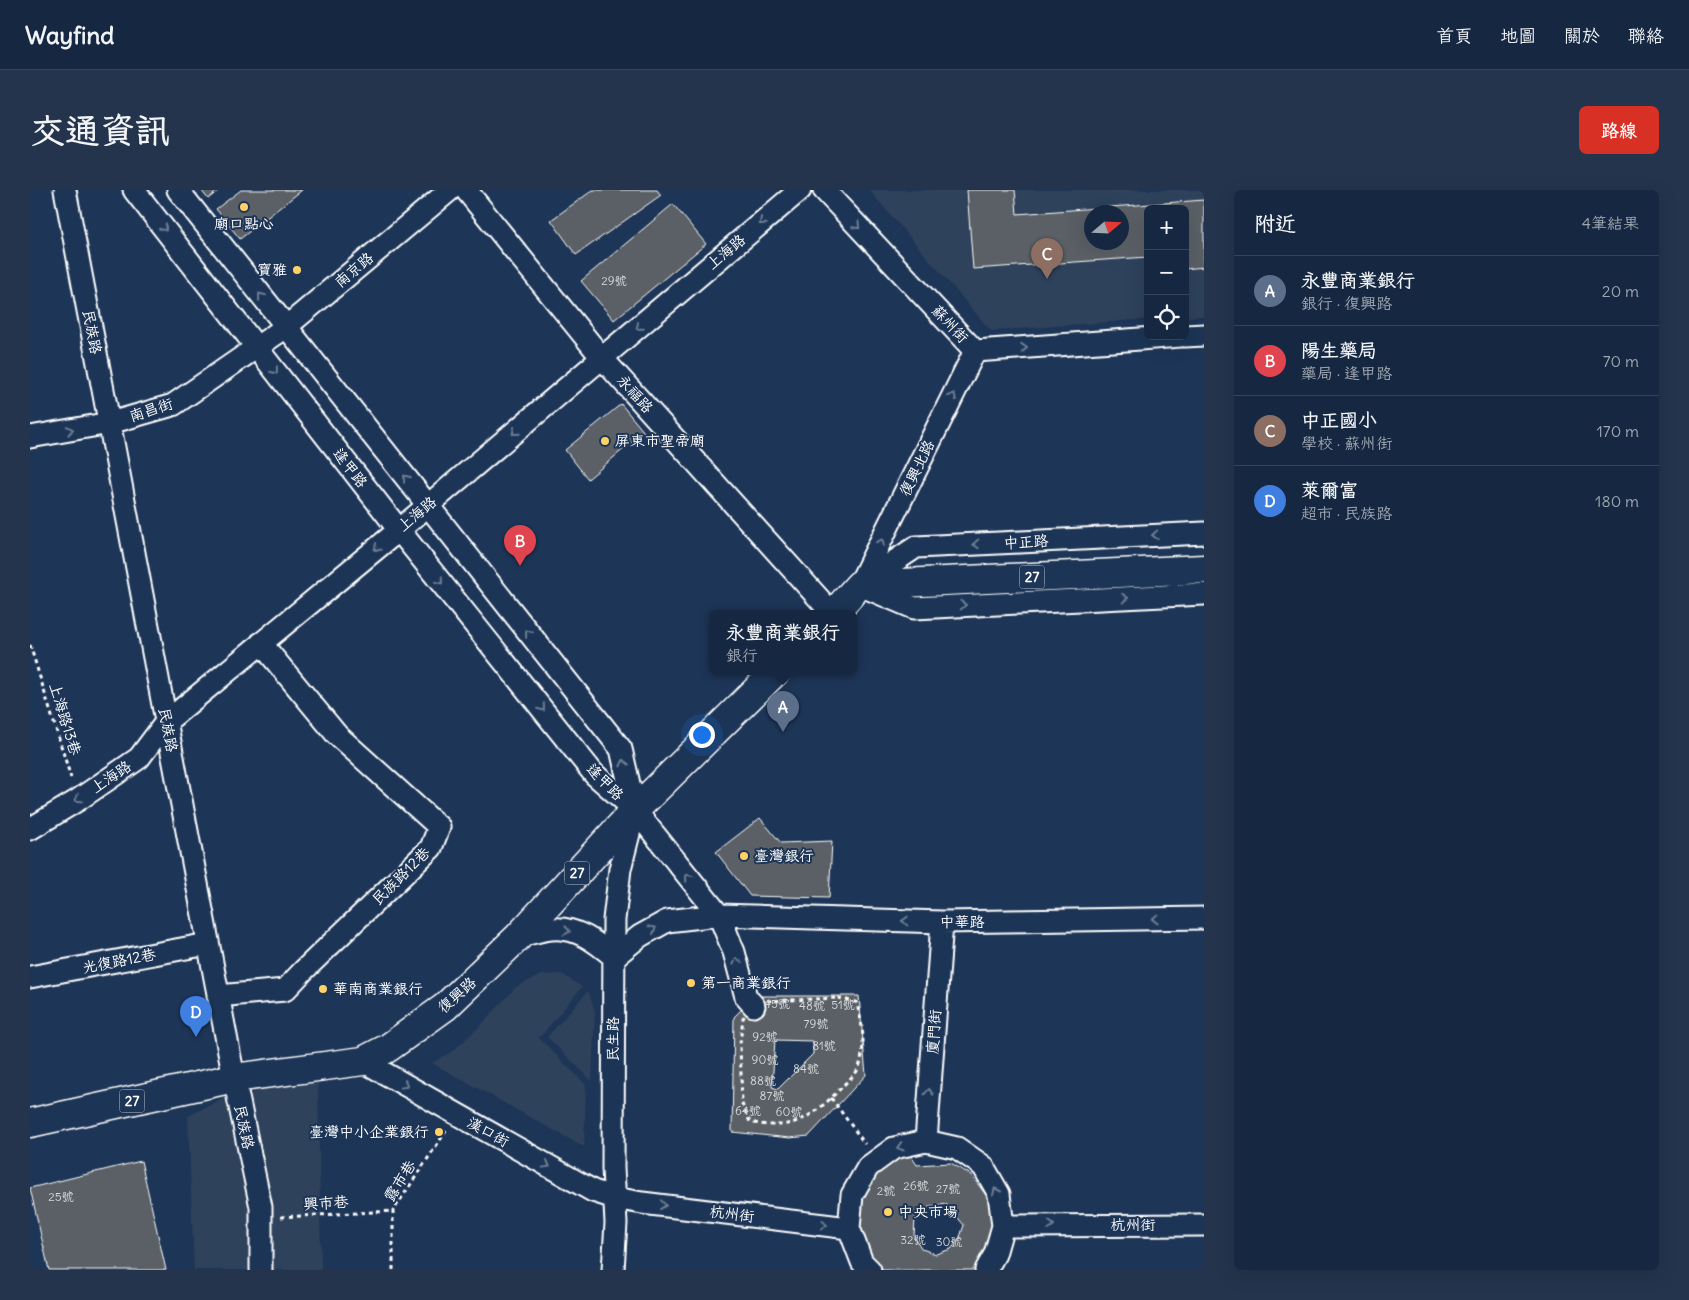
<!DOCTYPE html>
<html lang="zh-TW">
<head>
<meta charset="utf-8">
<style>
	:root { --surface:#162841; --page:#23344c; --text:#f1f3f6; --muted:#9ea6b1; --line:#35445a; --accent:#d93025 }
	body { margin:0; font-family:Delius,"LXGW WenKai TC",sans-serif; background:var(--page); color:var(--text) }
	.controls { position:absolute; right:15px; top:15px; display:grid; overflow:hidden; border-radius:8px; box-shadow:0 5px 20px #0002 }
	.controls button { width:45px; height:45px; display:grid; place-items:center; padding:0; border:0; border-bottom:1px solid var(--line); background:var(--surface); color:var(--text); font:25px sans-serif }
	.compass { position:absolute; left:1054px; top:15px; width:45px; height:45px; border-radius:50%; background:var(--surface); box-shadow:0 5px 20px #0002; rotate:71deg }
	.you { position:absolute; left:671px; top:544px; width:18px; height:18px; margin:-12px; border:4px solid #fff; border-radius:50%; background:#1a73e8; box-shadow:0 0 0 8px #1a73e833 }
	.badge { display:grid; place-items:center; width:32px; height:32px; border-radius:50%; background:var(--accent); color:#fff; font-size:16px; font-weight:700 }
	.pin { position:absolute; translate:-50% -41px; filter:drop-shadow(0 1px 2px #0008) }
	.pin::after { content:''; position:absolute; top:26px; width:18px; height:15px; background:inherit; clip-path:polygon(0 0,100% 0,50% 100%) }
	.popup { position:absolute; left:679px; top:420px; width:148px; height:65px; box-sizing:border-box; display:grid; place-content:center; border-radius:8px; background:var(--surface); filter:drop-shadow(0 1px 4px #0005); font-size:16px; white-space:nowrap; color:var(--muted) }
	.popup b { font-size:19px; color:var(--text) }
	.popup::after { content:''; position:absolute; left:50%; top:100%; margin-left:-10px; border:10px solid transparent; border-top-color:var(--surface) }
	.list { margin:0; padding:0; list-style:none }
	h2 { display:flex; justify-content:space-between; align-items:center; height:65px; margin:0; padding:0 20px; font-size:21px }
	h2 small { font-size:16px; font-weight:400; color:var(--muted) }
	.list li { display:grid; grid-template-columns:32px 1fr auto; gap:15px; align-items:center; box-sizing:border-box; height:70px; padding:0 20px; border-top:1px solid var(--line) }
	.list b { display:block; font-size:19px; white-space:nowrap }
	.list p { margin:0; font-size:16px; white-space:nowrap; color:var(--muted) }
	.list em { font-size:16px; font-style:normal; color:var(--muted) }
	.icon { flex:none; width:28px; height:28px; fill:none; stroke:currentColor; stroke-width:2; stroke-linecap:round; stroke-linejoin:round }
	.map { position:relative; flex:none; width:1174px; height:1080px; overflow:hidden; border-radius:8px }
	header { display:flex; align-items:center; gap:30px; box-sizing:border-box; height:70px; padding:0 25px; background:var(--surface); border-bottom:1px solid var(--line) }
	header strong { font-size:24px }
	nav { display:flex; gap:28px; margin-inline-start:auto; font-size:18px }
	.intro { display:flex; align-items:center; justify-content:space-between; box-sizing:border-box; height:120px; padding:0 30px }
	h1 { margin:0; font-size:35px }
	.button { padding:12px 22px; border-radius:8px; background:var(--accent); color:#fff; font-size:18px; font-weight:700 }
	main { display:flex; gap:30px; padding:0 30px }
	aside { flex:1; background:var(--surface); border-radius:8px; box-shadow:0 5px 20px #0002 }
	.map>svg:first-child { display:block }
	.built { fill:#2f425c; fill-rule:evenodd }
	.building { fill:#5a6166; stroke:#fff; fill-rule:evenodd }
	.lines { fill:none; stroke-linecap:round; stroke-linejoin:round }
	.minor-casing { stroke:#fff; stroke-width:25 }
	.major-casing { stroke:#fff; stroke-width:31 }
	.path { stroke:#fff; stroke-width:3; stroke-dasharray:4 4; stroke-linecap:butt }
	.minor { stroke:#1d3557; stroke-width:21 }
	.major { stroke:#1d3557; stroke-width:28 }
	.oneway { stroke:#6c7c92 }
	.poi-dot { fill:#ffd166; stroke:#1d3557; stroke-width:2 }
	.labels { text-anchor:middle; stroke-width:4; stroke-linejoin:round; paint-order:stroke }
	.number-label { font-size:12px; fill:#d6d8d9 }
	.shield { fill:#1d3557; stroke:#bbc2cd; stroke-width:1 }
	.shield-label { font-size:14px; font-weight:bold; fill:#fff }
	.poi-label { font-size:15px; fill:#fff; stroke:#1d3557; text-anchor:start }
	.street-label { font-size:15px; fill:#fff; stroke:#1d3557 }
</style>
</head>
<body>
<header>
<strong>Wayfind</strong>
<nav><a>首頁</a><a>地圖</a><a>關於</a><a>聯絡</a></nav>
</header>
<div class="intro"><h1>交通資訊</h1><a class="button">路線</a></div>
<main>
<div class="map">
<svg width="1174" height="1080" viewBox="0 0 1174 1080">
	<rect width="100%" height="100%" fill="#1d3557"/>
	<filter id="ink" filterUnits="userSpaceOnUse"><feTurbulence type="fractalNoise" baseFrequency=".02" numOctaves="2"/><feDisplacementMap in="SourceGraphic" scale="10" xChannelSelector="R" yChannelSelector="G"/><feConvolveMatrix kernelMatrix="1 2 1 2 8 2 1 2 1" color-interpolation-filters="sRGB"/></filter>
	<g filter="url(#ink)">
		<path class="built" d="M839,0H1174V126L1155,127V19H1118V129L961,141ZM1062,22H1092V52H1062Z
			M532,784L552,797L509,848L556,895L554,957L402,873L424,860L451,835L486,797L511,785Z
			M558,801L565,821L562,891L517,847Z
			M288,890L291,1080H164L158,926L210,900Z"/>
		<path class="building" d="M171,0H189L178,9Z
			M211,0H272L210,49L186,19Z
			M563,0H627L631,5L546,65L521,30Z
			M937,0H985L987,24L1174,10V77L1155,79V19H1118V67L943,79ZM1062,22H1092V52H1062Z
			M643,14L676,54L584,130L551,91Z
			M591,214L614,242L558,289L535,260Z
			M730,628L751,653L802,651L799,708L720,706L686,662Z
			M725,806H829L836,885L779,946L760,948L702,942L704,827ZM745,850L783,851V864L748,899L742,897Z
			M879,963L887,975L921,973L941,985L956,1005L964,1029L959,1059L948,1080H846L839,1073L824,1016L840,988L858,971ZM916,1014L934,1035L929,1050L921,1059L906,1064L892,1059L884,1047L885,1028L899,1017Z
			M111,971L136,1080H19L0,998Z"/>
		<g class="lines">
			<defs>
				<path id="minor" d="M35,0L204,888L231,1017V1080
					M104,0L369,340L564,584L605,620L689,725L704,762L716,807L724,816
					M148,0L591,559L605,620L590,679L584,730L583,978L586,1033L583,1080
					M436,0L572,168L802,423
					M794,0L945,161
					M1155,146L1174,145
					M945,161L1151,146
					M0,247L80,233L143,215L256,137L420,0
					M830,393L945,161
					M829,395L886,357L1174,343
					M832,396L884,418L1174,404
					M0,639L48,610L109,568L136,532L369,340L770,0
					M489,746C499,744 510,740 521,739C546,736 566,752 584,767
					M584,767L610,746L637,731L689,725L912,732L1174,728
					M0,787L178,754
					M188,806L255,800L274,780L401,658L409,637L307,545L231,453
					M333,871L563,1001L585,1008L612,1013L819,1038
					M896,951L912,732
					M973,1036L1174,1035
					M840,1080L832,1072L819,1038L822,1005L838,977L864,958L896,951L927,958L953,976L969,1004L973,1036L965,1064L956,1080"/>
				<path id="major" d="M804,423L829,395L1174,379
					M0,933L204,888L333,871L358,858L415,817L489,746L605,620L746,481"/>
			</defs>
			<use href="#minor" class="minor-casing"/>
			<use href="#major" class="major-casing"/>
			<path class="path" d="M0,455L41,588
				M808,808L826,812C833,833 836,856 829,877C827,884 817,891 812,897C783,927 763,942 720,932L712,914L710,854L713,828L724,816L738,811Z
				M801,908L835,954
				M251,1027L363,1021
				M363,1080V1021L416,941"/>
			<use href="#minor" class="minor"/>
			<use href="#major" class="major"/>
		</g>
		<defs><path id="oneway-chevron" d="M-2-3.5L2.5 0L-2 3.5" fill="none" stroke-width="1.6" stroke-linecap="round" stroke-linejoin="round" transform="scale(1.25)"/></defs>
		<g class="oneway">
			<use href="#oneway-chevron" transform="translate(732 32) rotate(140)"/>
			<use href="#oneway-chevron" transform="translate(827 36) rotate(47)"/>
			<use href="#oneway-chevron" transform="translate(134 38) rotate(52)"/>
			<use href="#oneway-chevron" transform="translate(231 106) rotate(-128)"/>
			<use href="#oneway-chevron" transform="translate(609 137) rotate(140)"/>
			<use href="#oneway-chevron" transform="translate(994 158) rotate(-4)"/>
			<use href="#oneway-chevron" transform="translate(245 181) rotate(52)"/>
			<use href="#oneway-chevron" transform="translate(923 206) rotate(-64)"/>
			<use href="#oneway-chevron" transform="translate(40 240) rotate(-10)"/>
			<use href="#oneway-chevron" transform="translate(485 242) rotate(140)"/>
			<use href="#oneway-chevron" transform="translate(376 288) rotate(-128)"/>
			<use href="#oneway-chevron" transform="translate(1125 345) rotate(177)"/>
			<use href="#oneway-chevron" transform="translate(851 352) rotate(-64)"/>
			<use href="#oneway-chevron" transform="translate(946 354) rotate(177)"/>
			<use href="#oneway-chevron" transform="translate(347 358) rotate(140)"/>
			<use href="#oneway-chevron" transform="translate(410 391) rotate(51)"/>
			<use href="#oneway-chevron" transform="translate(1095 408) rotate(-3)"/>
			<use href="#oneway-chevron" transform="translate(933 415) rotate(-3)"/>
			<use href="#oneway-chevron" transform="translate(498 443) rotate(-128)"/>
			<use href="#oneway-chevron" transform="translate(512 518) rotate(51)"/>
			<use href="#oneway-chevron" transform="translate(594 573) rotate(-103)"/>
			<use href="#oneway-chevron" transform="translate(48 609) rotate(147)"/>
			<use href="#oneway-chevron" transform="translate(658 687) rotate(-129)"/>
			<use href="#oneway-chevron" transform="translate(1125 729) rotate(179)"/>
			<use href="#oneway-chevron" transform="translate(875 731) rotate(-178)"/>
			<use href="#oneway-chevron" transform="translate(623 739) rotate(-29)"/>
			<use href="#oneway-chevron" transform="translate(537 741) rotate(11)"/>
			<use href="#oneway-chevron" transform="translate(707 771) rotate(-104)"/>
			<use href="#oneway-chevron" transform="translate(375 895) rotate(29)"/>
			<use href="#oneway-chevron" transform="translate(899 902) rotate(-86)"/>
			<use href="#oneway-chevron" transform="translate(870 957) rotate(164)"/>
			<use href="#oneway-chevron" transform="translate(517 975) rotate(29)"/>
			<use href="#oneway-chevron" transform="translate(966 1001) rotate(-114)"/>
			<use href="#oneway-chevron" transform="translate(633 1015) rotate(7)"/>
			<use href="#oneway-chevron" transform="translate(794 1035) rotate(7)"/>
			<use href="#oneway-chevron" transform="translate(1021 1035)"/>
		</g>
	</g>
	<g class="poi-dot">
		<circle cx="214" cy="17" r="5"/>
		<circle cx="267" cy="80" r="5"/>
		<circle cx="575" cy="251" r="5"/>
		<circle cx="714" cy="666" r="5"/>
		<circle cx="661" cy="793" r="5"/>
		<circle cx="293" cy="799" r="5"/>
		<circle cx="409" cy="942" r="5"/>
		<circle cx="858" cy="1022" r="5"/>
	</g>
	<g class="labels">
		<g class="number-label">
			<text x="584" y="95">29號</text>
			<text x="747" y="818">45號</text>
			<text x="813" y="819">51號</text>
			<text x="782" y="820">48號</text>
			<text x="786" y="838">79號</text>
			<text x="735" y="851">92號</text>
			<text x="794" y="860">81號</text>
			<text x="735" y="874">90號</text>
			<text x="776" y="883">84號</text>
			<text x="733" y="895">88號</text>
			<text x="742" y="910">87號</text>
			<text x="718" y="925">64號</text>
			<text x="759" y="926">60號</text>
			<text x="886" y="1000">26號</text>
			<text x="918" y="1003">27號</text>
			<text x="856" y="1005">2號</text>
			<text x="31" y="1011">25號</text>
			<text x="883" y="1054">32號</text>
			<text x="919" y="1056">30號</text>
		</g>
		<g class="shield">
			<rect x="989.5" y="375.5" width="25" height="23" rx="4"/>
			<rect x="534.5" y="671.5" width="25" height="23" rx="4"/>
			<rect x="89.5" y="899.5" width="25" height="23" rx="4"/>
		</g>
		<g class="shield-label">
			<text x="1002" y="392">27</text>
			<text x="547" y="688">27</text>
			<text x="102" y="916">27</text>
		</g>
		<g class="poi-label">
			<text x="214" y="39" text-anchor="middle">廟口點心</text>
			<text x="257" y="85" text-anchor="end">寶雅</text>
			<text x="585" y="256">屏東市聖帝廟</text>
			<text x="724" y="671">臺灣銀行</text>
			<text x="671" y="798">第一商業銀行</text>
			<text x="303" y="804">華南商業銀行</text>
			<text x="399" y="947" text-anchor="end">臺灣中小企業銀行</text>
			<text x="868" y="1027">中央市場</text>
		</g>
		<g class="street-label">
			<text transform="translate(696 62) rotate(-40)" y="5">上海路</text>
			<text transform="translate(324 80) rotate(-40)" y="5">南京路</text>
			<text transform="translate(920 134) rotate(47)" y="5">蘇州街</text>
			<text transform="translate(62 142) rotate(79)" y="5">民族路</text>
			<text transform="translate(605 204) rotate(48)" y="5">永福路</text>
			<text transform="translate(121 220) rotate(-18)" y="5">南昌街</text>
			<text transform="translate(320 278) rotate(52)" y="5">逢甲路</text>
			<text transform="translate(887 278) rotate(-64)" y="5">復興北路</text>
			<text transform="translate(387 324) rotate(-40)" y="5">上海路</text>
			<text transform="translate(996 352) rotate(-3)" y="5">中正路</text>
			<text transform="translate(35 529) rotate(73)" y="5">上海路13巷</text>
			<text transform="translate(138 540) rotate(79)" y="5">民族路</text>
			<text transform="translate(81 587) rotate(-34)" y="5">上海路</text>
			<text transform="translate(575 592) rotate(45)" y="5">逢甲路</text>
			<text transform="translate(371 686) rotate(-45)" y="5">民族路12巷</text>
			<text x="932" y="737">中華路</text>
			<text transform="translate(89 771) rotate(-11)" y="5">光復路12巷</text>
			<text transform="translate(427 805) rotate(-42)" y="5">復興路</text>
			<text transform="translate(904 842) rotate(-86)" y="5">廈門街</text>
			<text transform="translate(583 849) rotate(-90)" y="5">民生路</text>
			<text transform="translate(214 937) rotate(78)" y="5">民族路</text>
			<text transform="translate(458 942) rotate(29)" y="5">漢口街</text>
			<text transform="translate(370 991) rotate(-58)" y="5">露市巷</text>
			<text transform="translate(296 1013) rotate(-3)" y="5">興市巷</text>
			<text transform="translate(702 1024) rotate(7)" y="5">杭州街</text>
			<text x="1103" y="1040">杭州街</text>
		</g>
	</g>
</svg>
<div class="controls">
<button>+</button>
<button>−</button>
<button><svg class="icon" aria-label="locate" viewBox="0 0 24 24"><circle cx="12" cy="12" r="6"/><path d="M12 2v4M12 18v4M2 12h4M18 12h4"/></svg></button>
</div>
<svg class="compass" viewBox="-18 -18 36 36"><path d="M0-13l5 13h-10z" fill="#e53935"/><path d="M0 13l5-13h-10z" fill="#9ea6b1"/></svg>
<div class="you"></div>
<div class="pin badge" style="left:753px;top:542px;background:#5c6f8a">A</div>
<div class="popup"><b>永豐商業銀行</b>銀行</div>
<div class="pin badge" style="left:490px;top:376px;background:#e0444e">B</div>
<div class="pin badge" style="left:1017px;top:89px;background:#8d6e63">C</div>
<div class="pin badge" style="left:166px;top:847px;background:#3f7fe0">D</div>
</div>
<aside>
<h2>附近<small>4筆結果</small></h2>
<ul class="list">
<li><span class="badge" style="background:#5c6f8a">A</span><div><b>永豐商業銀行</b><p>銀行 · 復興路</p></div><em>20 m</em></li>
<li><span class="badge" style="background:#e0444e">B</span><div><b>陽生藥局</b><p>藥局 · 逢甲路</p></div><em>70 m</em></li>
<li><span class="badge" style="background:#8d6e63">C</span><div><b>中正國小</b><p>學校 · 蘇州街</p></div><em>170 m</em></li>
<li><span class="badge" style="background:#3f7fe0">D</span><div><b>萊爾富</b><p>超市 · 民族路</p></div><em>180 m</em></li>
</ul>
</aside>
</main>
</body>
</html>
